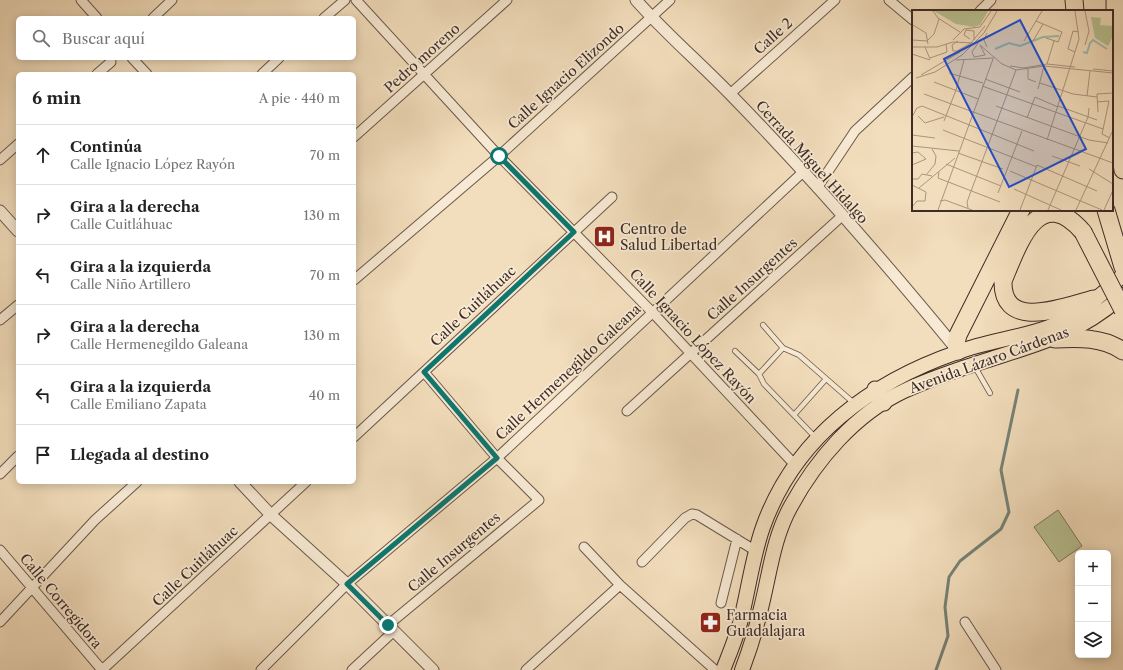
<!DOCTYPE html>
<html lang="es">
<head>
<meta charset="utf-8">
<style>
	:root { --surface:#fff; --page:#f2f2f2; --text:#222; --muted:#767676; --line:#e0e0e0 }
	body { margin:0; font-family:"Libre Caslon Text",serif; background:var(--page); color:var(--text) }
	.controls { position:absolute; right:12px; bottom:12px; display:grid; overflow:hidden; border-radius:6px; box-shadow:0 2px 10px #0003 }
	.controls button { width:36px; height:36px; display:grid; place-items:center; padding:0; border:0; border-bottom:1px solid var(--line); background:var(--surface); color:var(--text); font:20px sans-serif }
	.stop { position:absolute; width:12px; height:12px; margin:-9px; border:3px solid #0f766e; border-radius:50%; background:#fff }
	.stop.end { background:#0f766e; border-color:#fff; box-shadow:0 1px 4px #0008 }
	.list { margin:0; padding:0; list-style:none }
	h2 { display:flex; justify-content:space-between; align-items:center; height:52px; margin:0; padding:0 16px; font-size:17px }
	h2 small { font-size:13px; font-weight:400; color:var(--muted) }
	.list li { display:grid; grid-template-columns:26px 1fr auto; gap:12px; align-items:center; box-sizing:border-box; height:60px; padding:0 16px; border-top:1px solid var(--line) }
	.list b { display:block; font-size:15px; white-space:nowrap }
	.list p { margin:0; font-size:13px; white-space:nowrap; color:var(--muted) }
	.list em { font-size:13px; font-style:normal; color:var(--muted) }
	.icon { flex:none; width:22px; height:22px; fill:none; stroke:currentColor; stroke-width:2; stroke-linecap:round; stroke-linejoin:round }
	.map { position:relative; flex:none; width:1123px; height:670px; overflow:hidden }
	.search { position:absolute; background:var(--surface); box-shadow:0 2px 10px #0003; left:16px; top:16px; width:340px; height:44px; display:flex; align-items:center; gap:10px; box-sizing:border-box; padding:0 14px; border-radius:6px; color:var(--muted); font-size:15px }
	.panel { position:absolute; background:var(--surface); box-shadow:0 2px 10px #0003; left:16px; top:72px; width:340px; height:412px; border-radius:6px }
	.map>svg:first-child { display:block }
	.green { fill:#b9c192; stroke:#7c765c }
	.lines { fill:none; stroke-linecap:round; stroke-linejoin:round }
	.stream { stroke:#768277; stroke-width:3 }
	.service-casing { stroke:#6b584b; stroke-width:6 }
	.minor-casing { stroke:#6b584b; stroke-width:11 }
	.tertiary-casing { stroke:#6b584b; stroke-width:13 }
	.primary-casing { stroke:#3e2c25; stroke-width:16 }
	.trunk-casing { stroke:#3e2c25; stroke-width:17 }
	.motorway-casing { stroke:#3e2c25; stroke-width:19 }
	.service { stroke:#f7e9d3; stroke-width:4.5 }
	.minor { stroke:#f7e9d3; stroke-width:9 }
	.tertiary { stroke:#f7e9d3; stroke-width:11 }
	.primary { stroke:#f2ddbc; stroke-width:14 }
	.trunk { stroke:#f2ddbc; stroke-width:15 }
	.motorway { stroke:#f2ddbc; stroke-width:17 }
	.motorway-bridge-casing { stroke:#3e2c25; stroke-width:19; stroke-linecap:butt }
	.motorway-bridge { stroke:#f2ddbc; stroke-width:17 }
	.route { stroke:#0f766e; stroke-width:5 }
	.labels { text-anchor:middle; stroke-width:3.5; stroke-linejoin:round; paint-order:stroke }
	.street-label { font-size:14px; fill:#3e2c25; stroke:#f7e9d3 }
	.poi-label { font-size:14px; fill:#3e2c25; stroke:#f7e9d3; text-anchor:start }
	.inset-river { fill:none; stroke:#9bbcae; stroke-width:2 }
	.inset-road { fill:none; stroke:#aa9680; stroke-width:1 }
	.view { fill:#1d4ed8; fill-opacity:0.15; stroke:#1d4ed8; stroke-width:2 }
	.inset-edge { fill:none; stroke:#3e2c25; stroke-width:2 }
</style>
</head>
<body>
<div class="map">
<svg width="1123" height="670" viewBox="0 0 1123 670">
	<rect width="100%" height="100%" fill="#f2ddbc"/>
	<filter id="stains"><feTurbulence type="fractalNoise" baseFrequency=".005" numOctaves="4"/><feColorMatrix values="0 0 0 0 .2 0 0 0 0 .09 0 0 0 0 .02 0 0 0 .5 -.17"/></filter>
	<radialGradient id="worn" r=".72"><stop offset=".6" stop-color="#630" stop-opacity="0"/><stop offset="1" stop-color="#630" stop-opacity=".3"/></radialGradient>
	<path class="green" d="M1058,510L1082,546L1059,562L1034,527Z"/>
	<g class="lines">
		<path class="stream" d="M936,670L948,636L945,607L949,577L960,561L1001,529L1009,512L1001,470L1018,390"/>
		<defs>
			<path id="service" d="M763,325L783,348
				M735,351L759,374
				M975,367L990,393
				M794,415L826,379
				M815,437L764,384L759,374L783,348L799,355L855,404"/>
			<path id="minor" d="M81,0L97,18
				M356,0L499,156L653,313L795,465
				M889,0L913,20
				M980,11L991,0
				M153,18L172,0
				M324,18L345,0
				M132,58L147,74
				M97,74L111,62
				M262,74L279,58
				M730,94L835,0
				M354,137L507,0
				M0,160L18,144
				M817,188L855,131L913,77
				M354,280L499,156L670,0
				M0,320L18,305
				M627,411L842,216
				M354,437L612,197
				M0,474L18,456
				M584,547L620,585L715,670
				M0,550L102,670
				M642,562L685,518L692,514L697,515L756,551
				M721,603L737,539
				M0,622L95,520L137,482
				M965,622L996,670
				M388,625L539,500L497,458L424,372
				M102,670L306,482
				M261,670L347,584L497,458L803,172
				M352,670L394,631
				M526,670L620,585"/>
			<path id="tertiary" d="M636,0C665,33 699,62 730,94C810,176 886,263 958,351
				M0,211L18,231
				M240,482L271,515L347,584L433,670"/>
			<path id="primary" d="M723,670C730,652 738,634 742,615C749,586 753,555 763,527C795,437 871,382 958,352C987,341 1019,338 1049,327C1077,316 1101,296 1123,275
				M742,670C750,649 757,626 762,604C770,571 774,536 791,506C816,460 855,414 904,391C932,378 962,368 991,359C1042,343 1082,332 1123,295"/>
			<path id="trunk" d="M875,389L884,403"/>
			<path id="motorway" d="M1074,0L1075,11
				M1115,0L1116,121L1123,170
				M1106,210L1123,267
				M1083,232C1038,181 1018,246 1003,281C1002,333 1066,306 1094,299
				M1055,339C1079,338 1103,337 1123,351
				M958,351L956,343L958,335L1021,210"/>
		</defs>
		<use href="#service" class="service-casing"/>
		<use href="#minor" class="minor-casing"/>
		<use href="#tertiary" class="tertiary-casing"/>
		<use href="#primary" class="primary-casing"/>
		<use href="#trunk" class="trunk-casing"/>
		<use href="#motorway" class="motorway-casing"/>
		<use href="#service" class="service"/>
		<use href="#minor" class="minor"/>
		<use href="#tertiary" class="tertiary"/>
		<use href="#primary" class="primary"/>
		<use href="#trunk" class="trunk"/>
		<use href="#motorway" class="motorway"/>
		<defs>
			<path id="motorway-bridge" d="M1083,232L1123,310"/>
		</defs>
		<use href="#motorway-bridge" class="motorway-bridge-casing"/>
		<use href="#motorway-bridge" class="motorway-bridge"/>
	</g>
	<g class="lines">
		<path class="route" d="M388,625L347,584L497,458L424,372L574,232L499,156"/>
	</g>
	<defs>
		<symbol id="hospital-square" viewBox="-11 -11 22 22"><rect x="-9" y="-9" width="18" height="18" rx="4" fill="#8f2418" stroke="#f7e9d3"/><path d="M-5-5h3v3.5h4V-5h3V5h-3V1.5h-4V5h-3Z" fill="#fff"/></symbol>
		<symbol id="pharmacy-square" viewBox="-11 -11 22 22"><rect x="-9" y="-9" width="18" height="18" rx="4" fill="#8f2418" stroke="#f7e9d3"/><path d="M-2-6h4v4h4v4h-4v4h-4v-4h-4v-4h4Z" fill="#fff"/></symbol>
	</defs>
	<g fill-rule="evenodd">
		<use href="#hospital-square" x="592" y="224" width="25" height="25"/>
		<use href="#pharmacy-square" x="698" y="610" width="25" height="25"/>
	</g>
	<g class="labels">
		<g class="street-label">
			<text transform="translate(773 36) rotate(-42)" y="5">Calle 2</text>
			<text transform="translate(422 58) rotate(-42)" y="5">Pedro moreno</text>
			<text transform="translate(566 76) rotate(-42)" y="5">Calle Ignacio Elizondo</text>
			<text transform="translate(812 162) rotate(48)" y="5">Cerrada Miguel Hidalgo</text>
			<text transform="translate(752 279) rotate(-42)" y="5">Calle Insurgentes</text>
			<text transform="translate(473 306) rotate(-43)" y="5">Calle Cuitláhuac</text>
			<text transform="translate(693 336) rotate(47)" y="5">Calle Ignacio López Rayón</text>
			<text transform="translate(989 360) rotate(-20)" y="5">Avenida Lázaro Cárdenas</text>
			<text transform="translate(568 372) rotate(-43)" y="5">Calle Hermenegildo Galeana</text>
			<text transform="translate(454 552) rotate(-40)" y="5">Calle Insurgentes</text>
			<text transform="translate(195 566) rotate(-43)" y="5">Calle Cuitláhuac</text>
			<text transform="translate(61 601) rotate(50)" y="5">Calle Corregidora</text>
		</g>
		<g class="poi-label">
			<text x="620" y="234">Centro de<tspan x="620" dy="16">Salud Libertad</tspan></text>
			<text x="726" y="620">Farmacia<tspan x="726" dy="16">Guadalajara</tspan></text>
		</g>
	</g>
	<g transform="translate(912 10)">
		<rect width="201" height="201" fill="#f2ddbc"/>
		<path d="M22,1H76L68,15L62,17L44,14ZM179,7L189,8L188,15L201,16V26L196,36L183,28Z" fill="#b9c192"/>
		<path class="inset-river" d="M83,39L97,33L108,36L131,27L147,26M171,42L175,43L178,33L181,30L195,39"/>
		<path class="inset-road" d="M21,1L26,8L48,22M124,11L150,22L146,32L134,28M1,15L14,23L16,34M58,29L52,25L54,20L62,21V30M0,30L16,31M16,30L22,24L27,9M41,30L52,19L68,17L79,1M46,31L40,35L41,41H45L59,33L73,16M112,31L130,1M121,31L131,14M66,33L60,42L62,47L73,45L68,35M68,35L90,54L104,60L132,56L201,63M173,35L177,21L173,1M0,37H25L41,32L61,33M13,37L18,49M75,37L72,30L75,23M163,42L156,39L161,21L167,22M0,44L18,50M18,48L35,42L34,34M44,50L82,48M135,54L142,31M98,56L112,58L135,54L163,57M116,59V69L124,72M181,59L201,61M37,63L71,73M9,65L48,42M4,68L23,62L50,45L72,23L85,1M73,69L108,82M22,72L66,89M128,73L161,84L185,87M70,76L191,119M126,79L132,56M12,84L201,153M175,86L178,61M185,92L197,91L190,124L198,128M84,96L177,130L196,133M146,96L185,110M186,102L185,84L201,83M6,106L13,113L32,107M0,107L5,98L10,96L122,141M115,108L123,87L146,97M32,111L44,80L52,50M31,120L125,157M0,125L23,128M135,130L167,29L163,1M0,136L47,141M0,143L6,142L14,149L0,155M46,143L91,159M140,146L168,156M34,154L89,176M177,159L201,174M98,161L190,200M27,162L26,168L88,192M15,164L23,154L24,146L20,139M0,169H6L10,164L20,166M0,175L14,182L13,191H5L0,197M7,178L43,148M102,179L149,200M86,183L110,121M28,191L33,190L60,200M56,198L55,192L104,60M26,200L81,49M108,200L125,155L185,181M136,200L176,107L177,98M164,200L201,120M192,200L201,180"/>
		<path class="view" d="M108,10L174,139L97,177L32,49Z"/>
		<rect width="201" height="201" class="inset-edge"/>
	</g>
	<rect width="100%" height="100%" filter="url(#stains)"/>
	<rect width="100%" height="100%" fill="url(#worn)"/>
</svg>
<div class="controls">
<button>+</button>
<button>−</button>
<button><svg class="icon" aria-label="layers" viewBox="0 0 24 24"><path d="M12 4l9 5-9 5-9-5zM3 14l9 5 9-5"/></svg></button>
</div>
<div class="stop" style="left:499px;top:156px"></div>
<div class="stop end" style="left:388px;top:625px"></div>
<div class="search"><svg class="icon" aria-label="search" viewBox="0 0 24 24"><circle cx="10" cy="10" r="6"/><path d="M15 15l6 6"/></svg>Buscar aquí</div>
<section class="panel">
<h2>6 min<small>A pie · 440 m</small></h2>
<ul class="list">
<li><svg class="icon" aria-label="ahead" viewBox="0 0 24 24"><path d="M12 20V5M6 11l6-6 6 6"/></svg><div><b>Continúa</b><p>Calle Ignacio López Rayón</p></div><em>70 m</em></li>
<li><svg class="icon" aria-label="right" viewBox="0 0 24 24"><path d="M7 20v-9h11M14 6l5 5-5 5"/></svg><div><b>Gira a la derecha</b><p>Calle Cuitláhuac</p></div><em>130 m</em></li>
<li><svg class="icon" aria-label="left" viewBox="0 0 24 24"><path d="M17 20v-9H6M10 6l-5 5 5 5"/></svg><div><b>Gira a la izquierda</b><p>Calle Niño Artillero</p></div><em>70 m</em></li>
<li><svg class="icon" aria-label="right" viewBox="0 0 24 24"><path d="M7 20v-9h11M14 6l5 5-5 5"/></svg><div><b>Gira a la derecha</b><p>Calle Hermenegildo Galeana</p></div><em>130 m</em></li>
<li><svg class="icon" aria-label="left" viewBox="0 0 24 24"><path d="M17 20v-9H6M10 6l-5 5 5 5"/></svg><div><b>Gira a la izquierda</b><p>Calle Emiliano Zapata</p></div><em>40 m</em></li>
<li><svg class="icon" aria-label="arrive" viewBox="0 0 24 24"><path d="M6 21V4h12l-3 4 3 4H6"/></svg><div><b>Llegada al destino</b></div></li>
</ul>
</section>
</div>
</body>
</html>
